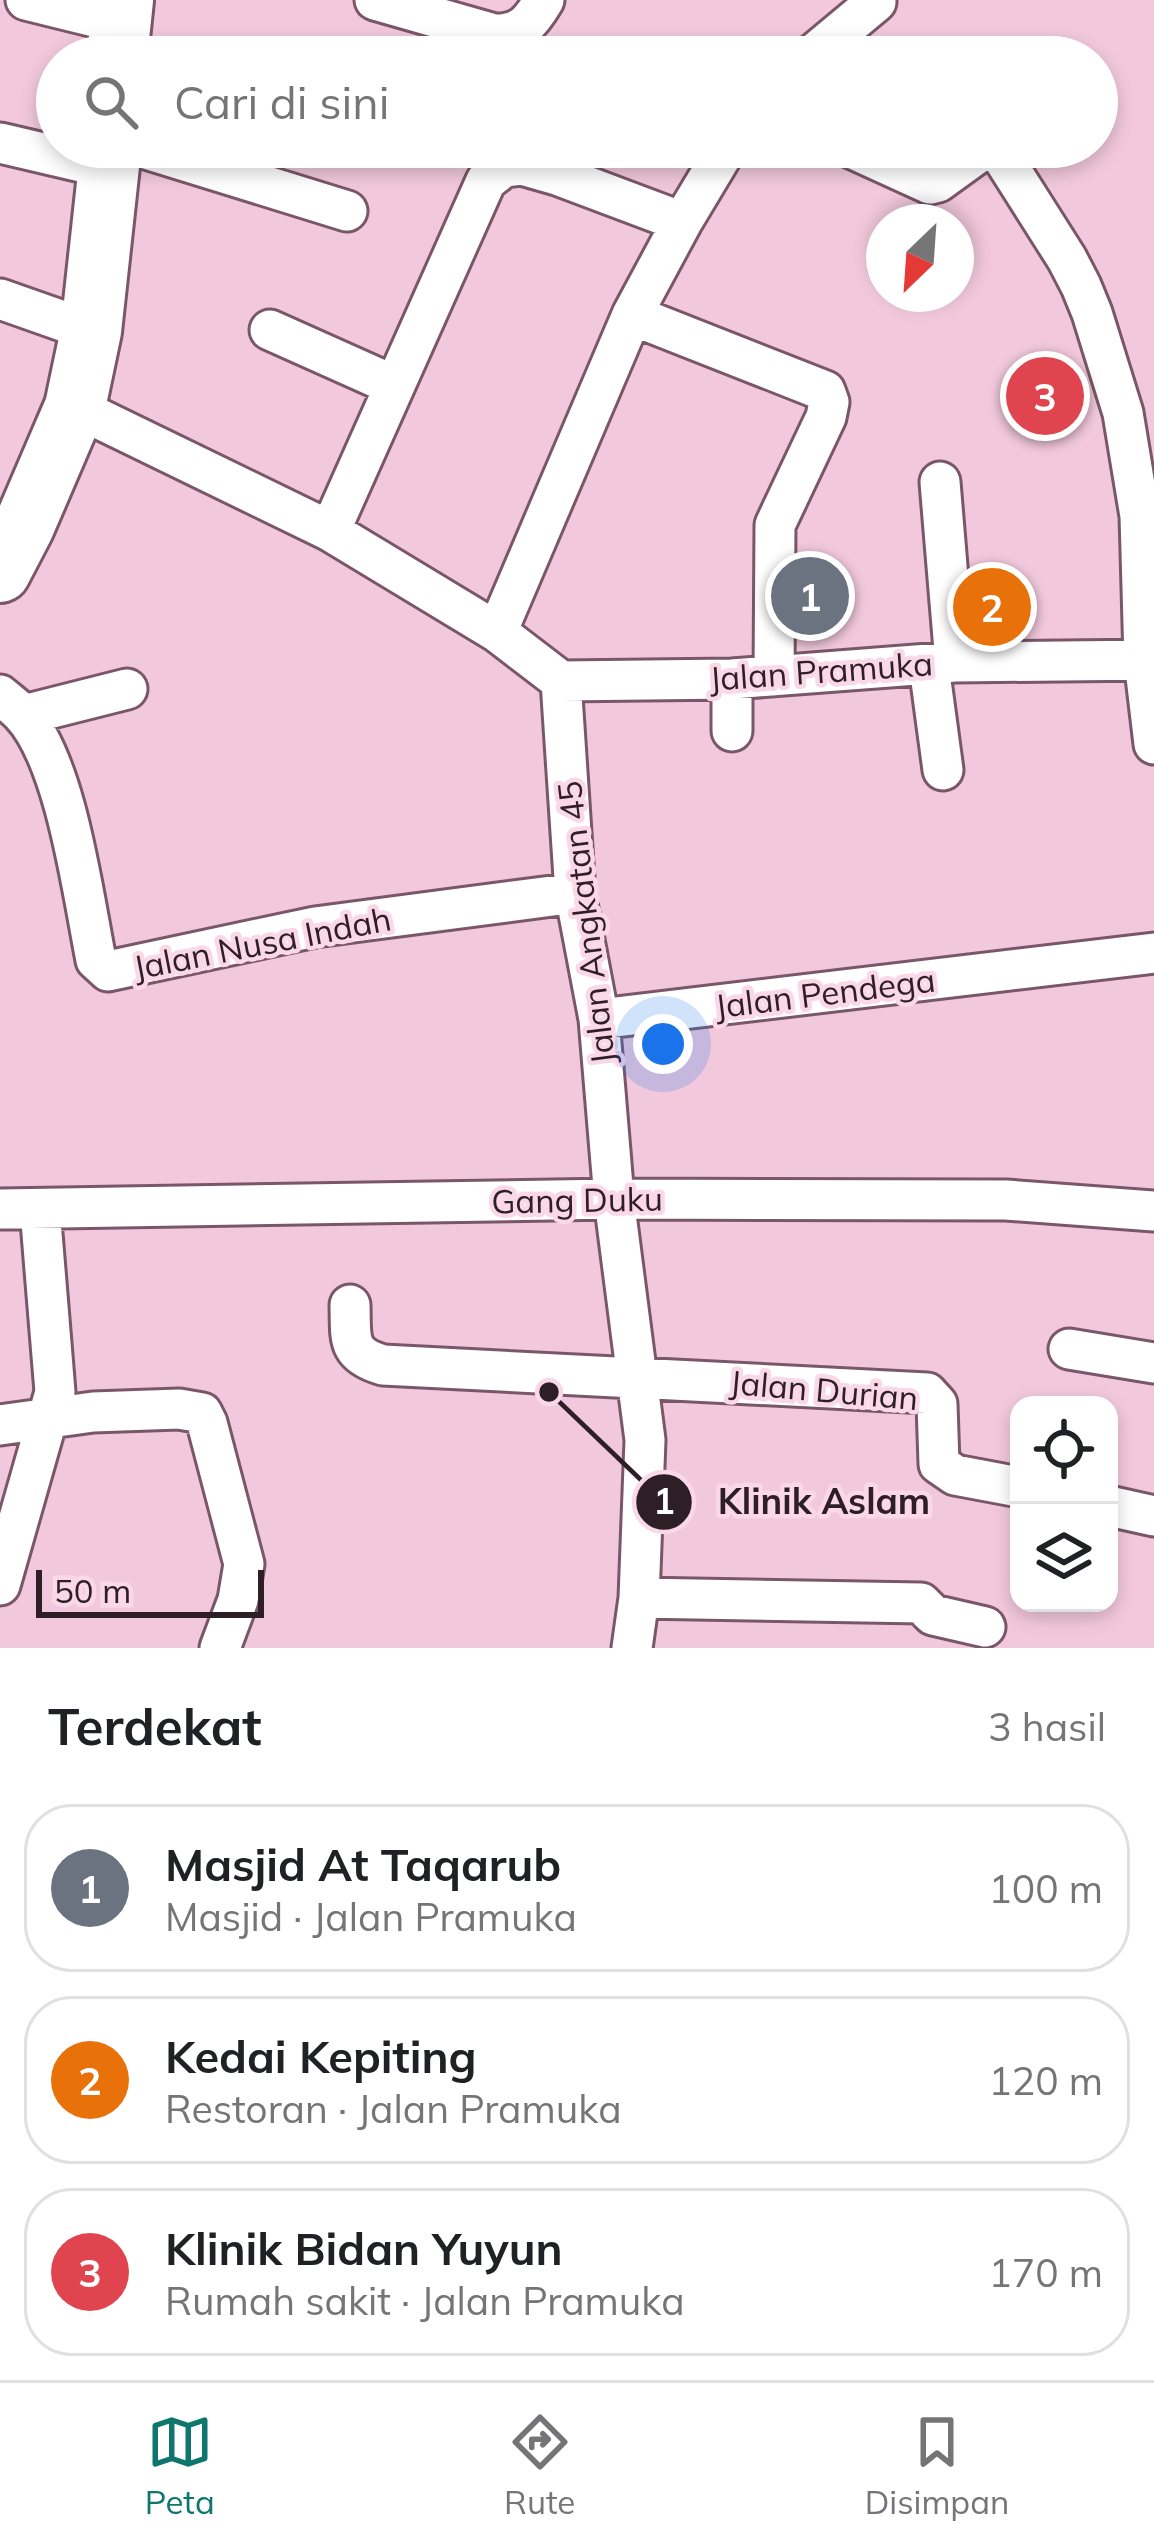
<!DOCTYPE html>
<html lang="id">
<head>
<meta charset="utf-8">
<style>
	:root { --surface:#fff; --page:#f6f6f6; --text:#202124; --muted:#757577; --line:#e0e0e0; --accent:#0f766e }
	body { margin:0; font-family:Mulish,sans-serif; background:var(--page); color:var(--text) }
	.controls { position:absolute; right:36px; bottom:36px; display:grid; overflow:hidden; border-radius:24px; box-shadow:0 6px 18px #0003 }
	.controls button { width:108px; height:108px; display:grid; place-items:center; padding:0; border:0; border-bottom:3px solid var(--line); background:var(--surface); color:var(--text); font:60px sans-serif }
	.compass { position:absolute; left:866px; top:204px; width:108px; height:108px; border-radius:50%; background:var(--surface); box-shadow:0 6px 18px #0003; rotate:205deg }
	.scale { position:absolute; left:36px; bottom:30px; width:228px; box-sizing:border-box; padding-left:12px; border:6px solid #2e1f27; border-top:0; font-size:33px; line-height:42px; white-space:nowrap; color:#2e1f27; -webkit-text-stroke:9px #fad8e8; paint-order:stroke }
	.you { position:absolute; left:663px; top:1044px; width:42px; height:42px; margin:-30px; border:9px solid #fff; border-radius:50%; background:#1a73e8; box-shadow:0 0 0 18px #1a73e833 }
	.badge { display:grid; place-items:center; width:78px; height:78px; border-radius:50%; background:var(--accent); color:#fff; font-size:39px; font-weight:700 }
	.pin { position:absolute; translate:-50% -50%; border:6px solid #fff; box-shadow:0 3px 12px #0006 }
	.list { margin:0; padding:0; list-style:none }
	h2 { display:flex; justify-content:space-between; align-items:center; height:156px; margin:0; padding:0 48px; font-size:51px }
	h2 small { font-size:39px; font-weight:400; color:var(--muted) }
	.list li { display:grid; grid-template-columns:78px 1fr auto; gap:36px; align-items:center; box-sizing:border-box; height:168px; margin:0 24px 24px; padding:0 24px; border:3px solid var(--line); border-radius:48px }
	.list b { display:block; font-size:45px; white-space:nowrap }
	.list p { margin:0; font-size:39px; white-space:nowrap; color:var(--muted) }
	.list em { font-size:39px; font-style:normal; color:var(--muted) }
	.icon { flex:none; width:66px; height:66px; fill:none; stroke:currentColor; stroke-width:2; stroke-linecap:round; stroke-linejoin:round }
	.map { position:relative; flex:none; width:1154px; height:1648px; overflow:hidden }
	.search { position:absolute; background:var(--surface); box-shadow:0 6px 18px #0003; left:36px; right:36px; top:36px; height:132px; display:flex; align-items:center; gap:30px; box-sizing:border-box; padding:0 42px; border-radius:66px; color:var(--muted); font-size:45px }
	.sheet { height:732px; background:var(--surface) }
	nav { display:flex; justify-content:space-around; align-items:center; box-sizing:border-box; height:168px; border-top:3px solid var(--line); background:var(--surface); font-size:33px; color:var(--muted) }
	nav a { display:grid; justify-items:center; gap:6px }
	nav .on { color:var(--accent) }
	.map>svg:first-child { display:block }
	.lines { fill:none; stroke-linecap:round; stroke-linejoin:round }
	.minor-casing { stroke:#7a5768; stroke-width:45 }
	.highway-casing { stroke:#7a5768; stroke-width:66 }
	.minor { stroke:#fff; stroke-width:39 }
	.highway { stroke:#fff; stroke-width:60 }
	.labels { text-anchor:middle; stroke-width:9; stroke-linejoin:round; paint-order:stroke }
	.street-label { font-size:33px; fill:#2e1f27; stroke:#fad8e8 }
	.leader { fill:none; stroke:#2e1f27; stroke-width:4.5 }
	.callout-dot { fill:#2e1f27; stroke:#fad8e8; stroke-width:4.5 }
	.mark-label { font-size:36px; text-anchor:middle; font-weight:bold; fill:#fff }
	.callout-label { font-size:36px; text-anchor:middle; font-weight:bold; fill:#2e1f27; stroke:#fad8e8; stroke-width:9; stroke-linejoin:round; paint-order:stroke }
</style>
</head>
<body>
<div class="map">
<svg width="1154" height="1648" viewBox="0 0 1154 1648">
	<rect width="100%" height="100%" fill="#f2c9dc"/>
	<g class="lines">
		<defs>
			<path id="minor" d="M26,0L119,23
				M375,0L494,34C521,35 531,22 544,0
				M810,57L876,2
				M0,143L107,168
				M140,147L347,211
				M849,147L930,184L938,182L985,148L993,149L1003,158L1067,259L1081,286L1092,313L1123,413L1140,516L1144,660L1154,744
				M0,299L91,331
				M632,315L825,391L829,402L826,417L775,525L774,676
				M270,330L393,385
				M75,407L330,531L497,632L561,681L575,893L599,1019L614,1199L645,1440L639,1598L632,1648
				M940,482L955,662
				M330,531L486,181L504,167L522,165L557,175L682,222
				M497,632L632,315L682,222L727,147
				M929,666L943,770
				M561,681L732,679L955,662L1154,660
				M0,695C7,701 15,707 21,713C66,760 83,895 96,960L108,971L315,927L575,893
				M24,715L127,689
				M732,731V679
				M599,1019L1154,953
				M0,1209L614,1199L1006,1200L1154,1211
				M350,1305C351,1339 346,1354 383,1365L927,1393L937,1404L939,1464L955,1475L1019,1487
				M1069,1349L1154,1363
				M0,1425L93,1412L179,1409L202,1413L207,1423L244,1564L238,1600L220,1648
				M1109,1506L1154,1516
				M0,1585L55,1392L40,1209
				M639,1598L921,1603L933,1615L985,1627"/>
			<path id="highway" d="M117,57L123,0
				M0,572L24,526L75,407L91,331L111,147"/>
		</defs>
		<use href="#minor" class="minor-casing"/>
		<use href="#highway" class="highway-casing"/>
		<use href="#minor" class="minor"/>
		<use href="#highway" class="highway"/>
	</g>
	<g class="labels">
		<g class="street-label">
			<text transform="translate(821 671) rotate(-4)" y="12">Jalan Pramuka</text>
			<text transform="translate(586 923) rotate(-97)" y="12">Jalan Angkatan 45</text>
			<text transform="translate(262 943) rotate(-11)" y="12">Jalan Nusa Indah</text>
			<text transform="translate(825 993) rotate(-7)" y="12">Jalan Pendega</text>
			<text transform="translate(577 1200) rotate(-1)" y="12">Gang Duku</text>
			<text transform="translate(824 1390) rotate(5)" y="12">Jalan Durian</text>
		</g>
	</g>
	<path class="leader" d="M549 1392L664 1502"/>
	<g class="callout-dot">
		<circle cx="549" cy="1392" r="12"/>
		<circle cx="664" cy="1502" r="30"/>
	</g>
	<g class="mark-label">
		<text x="664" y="1514">1</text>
	</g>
	<g class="callout-label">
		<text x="824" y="1514">Klinik Aslam</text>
	</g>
</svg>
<div class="controls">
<button><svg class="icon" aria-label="locate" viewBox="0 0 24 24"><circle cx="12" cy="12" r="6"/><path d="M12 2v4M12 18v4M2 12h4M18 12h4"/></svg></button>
<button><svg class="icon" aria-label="layers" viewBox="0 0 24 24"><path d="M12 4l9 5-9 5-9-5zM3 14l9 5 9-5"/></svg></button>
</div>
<svg class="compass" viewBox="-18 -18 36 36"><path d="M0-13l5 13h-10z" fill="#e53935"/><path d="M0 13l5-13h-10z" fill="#757577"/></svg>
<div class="scale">50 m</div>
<div class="you"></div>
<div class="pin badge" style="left:810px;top:596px;background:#6b7280">1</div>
<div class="pin badge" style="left:992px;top:607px;background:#e8710a">2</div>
<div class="pin badge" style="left:1045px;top:396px;background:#e0444e">3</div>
<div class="search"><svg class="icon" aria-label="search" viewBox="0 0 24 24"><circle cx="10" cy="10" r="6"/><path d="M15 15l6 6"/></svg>Cari di sini</div>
</div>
<section class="sheet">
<h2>Terdekat<small>3 hasil</small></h2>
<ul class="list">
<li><span class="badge" style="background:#6b7280">1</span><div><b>Masjid At Taqarub</b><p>Masjid · Jalan Pramuka</p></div><em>100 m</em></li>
<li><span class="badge" style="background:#e8710a">2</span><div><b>Kedai Kepiting</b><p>Restoran · Jalan Pramuka</p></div><em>120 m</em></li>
<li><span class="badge" style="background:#e0444e">3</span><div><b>Klinik Bidan Yuyun</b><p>Rumah sakit · Jalan Pramuka</p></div><em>170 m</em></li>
</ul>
</section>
<nav>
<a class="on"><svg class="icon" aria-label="map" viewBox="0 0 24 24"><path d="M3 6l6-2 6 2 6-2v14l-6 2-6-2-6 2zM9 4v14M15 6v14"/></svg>Peta</a>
<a><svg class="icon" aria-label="directions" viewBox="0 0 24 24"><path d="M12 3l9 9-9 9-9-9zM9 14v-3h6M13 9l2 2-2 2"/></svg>Rute</a>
<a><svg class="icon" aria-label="saved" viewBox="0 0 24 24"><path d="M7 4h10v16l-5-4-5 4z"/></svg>Disimpan</a>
</nav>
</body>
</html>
